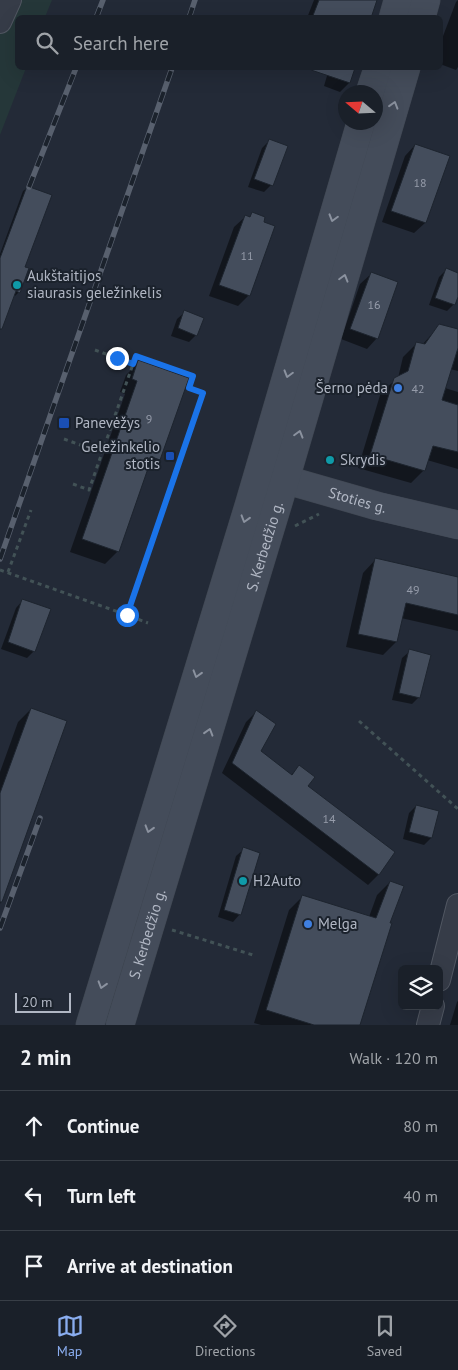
<!DOCTYPE html>
<html lang="en">
<head>
<meta charset="utf-8">
<style>
	:root { --surface:#1a2029; --page:#232831; --text:#f1f3f6; --muted:#9fa3a8; --line:#383e46; --accent:#8aadef }
	body { margin:0; font-family:"PT Sans",sans-serif; background:var(--page); color:var(--text) }
	.controls { position:absolute; right:15px; bottom:15px; display:grid; overflow:hidden; border-radius:8px; box-shadow:0 5px 20px #0002 }
	.controls button { width:45px; height:45px; display:grid; place-items:center; padding:0; border:0; border-bottom:1px solid var(--line); background:var(--surface); color:var(--text); font:25px sans-serif }
	.compass { position:absolute; left:338px; top:85px; width:45px; height:45px; border-radius:50%; background:var(--surface); box-shadow:0 5px 20px #0002; rotate:289deg }
	.scale { position:absolute; left:15px; bottom:12px; width:56px; box-sizing:border-box; padding-left:5px; border:2px solid #b1b7c4; border-top:0; font-size:14px; line-height:18px; white-space:nowrap; color:#b1b7c4; -webkit-text-stroke:4px #1b222c; paint-order:stroke }
	.stop { position:absolute; width:15px; height:15px; margin:-11px; border:4px solid #1a73e8; border-radius:50%; background:#fff }
	.stop.end { background:#1a73e8; border-color:#fff; box-shadow:0 1px 5px #0008 }
	.list { margin:0; padding:0; list-style:none }
	h2 { display:flex; justify-content:space-between; align-items:center; height:65px; margin:0; padding:0 20px; font-size:21px }
	h2 small { font-size:16px; font-weight:400; color:var(--muted) }
	.list li { display:grid; grid-template-columns:32px 1fr auto; gap:15px; align-items:center; box-sizing:border-box; height:70px; padding:0 20px; border-top:1px solid var(--line) }
	.list b { display:block; font-size:19px; white-space:nowrap }
	.list em { font-size:16px; font-style:normal; color:var(--muted) }
	.icon { flex:none; width:28px; height:28px; fill:none; stroke:currentColor; stroke-width:2; stroke-linecap:round; stroke-linejoin:round }
	.map { position:relative; flex:none; width:458px; height:1025px; overflow:hidden }
	.search { position:absolute; background:var(--surface); box-shadow:0 5px 20px #0002; left:15px; right:15px; top:15px; height:55px; display:flex; align-items:center; gap:12px; box-sizing:border-box; padding:0 18px; border-radius:8px; color:var(--muted); font-size:19px }
	.sheet { height:275px; background:var(--surface) }
	nav { display:flex; justify-content:space-around; align-items:center; box-sizing:border-box; height:70px; border-top:1px solid var(--line); background:var(--surface); font-size:14px; color:var(--muted) }
	nav a { display:grid; justify-items:center; gap:2px }
	nav .on { color:var(--accent) }
	.map>svg:first-child { display:block }
	.green { fill:#253739 }
	.shadow { fill:#0007 }
	.building { fill:#444d5c; stroke:#1d242e }
	.lines { fill:none; stroke-linecap:round; stroke-linejoin:round }
	.minor-casing { stroke:#515762; stroke-width:24 }
	.secondary-casing { stroke:#3f4651; stroke-width:29 }
	.path { stroke:#425256; stroke-width:3; stroke-dasharray:4 4; stroke-linecap:butt }
	.minor { stroke:#363c48; stroke-width:22 }
	.secondary { stroke:#444c5a; stroke-width:28 }
	.rail-casing { stroke:#58606e; stroke-width:5.5 }
	.rail { stroke:#1b222c; stroke-width:4; stroke-dasharray:11; stroke-linecap:butt }
	.oneway { stroke:#8b929f }
	.route { stroke:#1a73e8; stroke-width:6 }
	.culture-dot { fill:#0f9aa8; stroke:#1b222c; stroke-width:2 }
	.shop-dot { fill:#3f7fe0; stroke:#1b222c; stroke-width:2 }
	.transit-dot { fill:#1a4fb4; stroke:#1b222c; stroke-width:2 }
	.labels { text-anchor:middle; stroke-width:4; stroke-linejoin:round; paint-order:stroke }
	.number-label { font-size:12px; fill:#969caa }
	.poi-label { font-size:15px; fill:#b1b7c4; stroke:#1b222c; text-anchor:start }
	.street-label { font-size:15px; fill:#b1b7c4; stroke:#1b222c }
</style>
</head>
<body>
<div class="map">
<svg width="458" height="1025" viewBox="0 0 458 1025">
	<rect width="100%" height="100%" fill="#232a37"/>
	<path class="green" d="M9,0H52L45,17L18,18V68H26L0,135V18Z"/>
	<path class="shadow" d="M314,0H376L370,18H307Z
		M458,0V67L456,70L440,64V44L456,2Z
		M324,68H354L349,83L340,92L324,86L329,69Z
		M269,141L271,185L264,192L248,187L262,148Z
		M415,145L448,156L425,223L414,233L382,222L405,156Z
		M27,188L23,267L19,292L15,296L13,295L0,330V254L23,191Z
		M252,214L262,223L273,227L248,296L238,306L209,296L234,227L245,217L248,218Z
		M446,270L458,274V293L454,304L447,311L429,305L439,277Z
		M371,274L377,338L367,349L341,339L360,284Z
		M185,312L196,335L189,342L171,336L177,319Z
		M440,325L458,330V371L450,369L445,388L458,392V469L427,460L424,470L411,483L358,468L381,392L398,378L403,357L416,344L422,345Z
		M139,362L159,459L145,472L118,551L105,564L70,552L125,394L120,392L126,375Z
		M376,559L458,578V631L401,618L396,642L383,655L346,647L363,573Z
		M23,600L34,651L27,658L1,649L16,608Z
		M410,651L419,697L412,704L392,700L402,658Z
		M31,709L65,721L0,904V772L18,722Z
		M256,712L259,751L291,775L299,767L306,787L393,852L378,875L368,885L222,773L246,722Z
		M416,806L431,838L424,845L403,839L409,813Z
		M244,849L240,914L233,922L218,917L236,856Z
		M390,882L389,924L359,1025H261L254,1023L289,910L302,897L369,917L377,895Z
		M458,1001V1025H450L457,1002Z"/>
	<path class="building" d="M319,0H377L371,18H312Z
		M311,68H355L350,83L311,70Z
		M269,139L288,146L273,186L254,179Z
		M415,144L450,156L426,223L391,211Z
		M27,186L52,195L25,267L29,268L20,293L16,291L2,329H0V258Z
		M252,212L265,217L264,222L275,226L250,296L219,285L245,215L250,217Z
		M446,268L458,273V297L455,305L435,298Z
		M371,272L398,282L378,339L350,329Z
		M184,310L204,318L197,336L178,328Z
		M439,324L458,329V348L442,400L458,405V452L433,446L425,471L370,455L394,378L408,371L416,342L425,344Z
		M138,360L189,378L160,460L152,457L119,552L82,539L137,381L132,379Z
		M375,558L458,577V615L406,603L397,642L358,634Z
		M22,599L51,609L35,652L8,642Z
		M409,649L431,655L420,698L399,693Z
		M31,708L67,721L2,902H0V793Z
		M256,710L276,724L261,751L292,775L299,765L315,777L308,786L395,852L379,875L232,763Z
		M416,805L439,811L432,838L409,832Z
		M243,847L260,853L241,915L224,910Z
		M390,881L404,886L390,923H392L360,1025H314L266,1010L302,895L376,918Z"/>
	<g class="lines">
		<defs>
			<path id="minor" d="M0,22L10,0
				M439,980L458,905
				M428,1025L433,1006"/>
			<g id="secondary">
				<path d="M393,18L398,0"/>
				<path d="M421,18L426,0"/>
				<path d="M370,92L378,68"/>
				<path id="s1" d="M269,475L377,506L458,525"/>
				<path d="M90,1025L249,505L361,122"/>
				<path id="s2" d="M120,1025L285,480L406,68"/>
			</g>
		</defs>
		<use href="#minor" class="minor-casing"/>
		<use href="#secondary" class="secondary-casing"/>
		<path class="path" d="M95,350L133,364L136,356L193,376L189,388L203,393L127,615L148,623
			M64,439L102,453
			M73,484L89,490L133,364
			M295,526L319,514
			M0,570L127,615
			M8,572L31,510
			M359,721L458,809
			M172,930L253,955"/>
		<use href="#minor" class="minor"/>
		<use href="#secondary" class="secondary"/>
		<defs>
			<path id="rail" d="M96,18L103,0
				M189,18L195,0
				M29,187L76,68
				M0,559L172,68
				M0,928L40,818"/>
		</defs>
		<use href="#rail" class="rail-casing"/>
		<use href="#rail" class="rail"/>
	</g>
	<defs><path id="oneway-chevron" d="M-2-3.5L2.5 0L-2 3.5" fill="none" stroke-width="1.6" stroke-linecap="round" stroke-linejoin="round" transform="scale(1.25)"/></defs>
	<g class="oneway">
		<use href="#oneway-chevron" transform="translate(394 105) rotate(-73)"/>
		<use href="#oneway-chevron" transform="translate(333 218) rotate(106)"/>
		<use href="#oneway-chevron" transform="translate(344 278) rotate(-74)"/>
		<use href="#oneway-chevron" transform="translate(288 374) rotate(106)"/>
		<use href="#oneway-chevron" transform="translate(299 434) rotate(-74)"/>
		<use href="#oneway-chevron" transform="translate(245 519) rotate(107)"/>
		<use href="#oneway-chevron" transform="translate(197 674) rotate(107)"/>
		<use href="#oneway-chevron" transform="translate(209 732) rotate(-73)"/>
		<use href="#oneway-chevron" transform="translate(149 829) rotate(107)"/>
		<use href="#oneway-chevron" transform="translate(102 985) rotate(107)"/>
	</g>
	<g class="lines">
		<path class="route" d="M117,358L133,364L136,356L193,376L189,388L203,393L127,615"/>
	</g>
	<g class="culture-dot">
		<circle cx="17" cy="285" r="5"/>
		<circle cx="330" cy="460" r="5"/>
		<circle cx="243" cy="881" r="5"/>
	</g>
	<g class="shop-dot">
		<circle cx="398" cy="388" r="5"/>
		<circle cx="308" cy="924" r="5"/>
	</g>
	<g class="transit-dot">
		<rect x="58" y="417" width="12" height="12" rx="2.5"/>
		<rect x="165" y="451" width="10" height="10" rx="2.5"/>
	</g>
	<g class="labels">
		<g class="number-label">
			<text x="420" y="187">18</text>
			<text x="247" y="260">11</text>
			<text x="374" y="309">16</text>
			<text x="418" y="393">42</text>
			<text x="149" y="423">9</text>
			<text x="413" y="594">49</text>
			<text x="329" y="823">14</text>
		</g>
		<g class="poi-label">
			<text x="27" y="281">Aukštaitijos<tspan x="27" dy="17">siaurasis geležinkelis</tspan></text>
			<text x="388" y="393" text-anchor="end">Šerno pėda</text>
			<text x="75" y="428">Panevėžys</text>
			<text x="160" y="452" text-anchor="end">Geležinkelio<tspan x="160" dy="17">stotis</tspan></text>
			<text x="340" y="465">Skrydis</text>
			<text x="253" y="886">H2Auto</text>
			<text x="318" y="929">Melga</text>
		</g>
		<g class="street-label">
			<text dy="5" stroke="none"><textPath href="#s1" startOffset="92">Stoties g.</textPath></text>
			<text dy="5" stroke="none"><textPath href="#s2" startOffset="500">S. Kerbedžio g.</textPath></text>
			<text dy="5" stroke="none"><textPath href="#s2" startOffset="95">S. Kerbedžio g.</textPath></text>
		</g>
	</g>
</svg>
<div class="controls">
<button><svg class="icon" aria-label="layers" viewBox="0 0 24 24"><path d="M12 4l9 5-9 5-9-5zM3 14l9 5 9-5"/></svg></button>
</div>
<svg class="compass" viewBox="-18 -18 36 36"><path d="M0-13l5 13h-10z" fill="#e53935"/><path d="M0 13l5-13h-10z" fill="#9fa3a8"/></svg>
<div class="scale">20 m</div>
<div class="stop" style="left:127px;top:615px"></div>
<div class="stop end" style="left:117px;top:358px"></div>
<div class="search"><svg class="icon" aria-label="search" viewBox="0 0 24 24"><circle cx="10" cy="10" r="6"/><path d="M15 15l6 6"/></svg>Search here</div>
</div>
<section class="sheet">
<h2>2 min<small>Walk · 120 m</small></h2>
<ul class="list">
<li><svg class="icon" aria-label="ahead" viewBox="0 0 24 24"><path d="M12 20V5M6 11l6-6 6 6"/></svg><div><b>Continue</b></div><em>80 m</em></li>
<li><svg class="icon" aria-label="left" viewBox="0 0 24 24"><path d="M17 20v-9H6M10 6l-5 5 5 5"/></svg><div><b>Turn left</b></div><em>40 m</em></li>
<li><svg class="icon" aria-label="arrive" viewBox="0 0 24 24"><path d="M6 21V4h12l-3 4 3 4H6"/></svg><div><b>Arrive at destination</b></div></li>
</ul>
</section>
<nav>
<a class="on"><svg class="icon" aria-label="map" viewBox="0 0 24 24"><path d="M3 6l6-2 6 2 6-2v14l-6 2-6-2-6 2zM9 4v14M15 6v14"/></svg>Map</a>
<a><svg class="icon" aria-label="directions" viewBox="0 0 24 24"><path d="M12 3l9 9-9 9-9-9zM9 14v-3h6M13 9l2 2-2 2"/></svg>Directions</a>
<a><svg class="icon" aria-label="saved" viewBox="0 0 24 24"><path d="M7 4h10v16l-5-4-5 4z"/></svg>Saved</a>
</nav>
</body>
</html>
